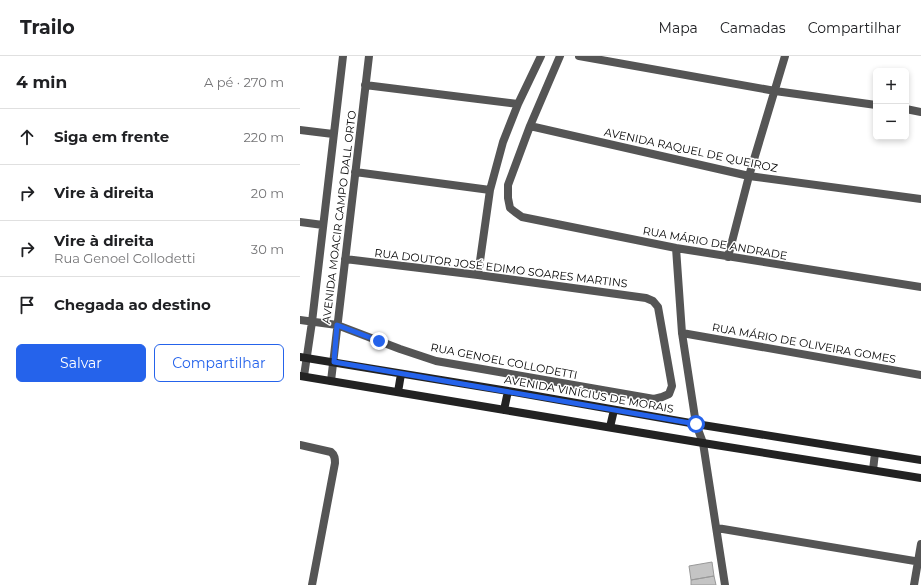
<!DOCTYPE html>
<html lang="pt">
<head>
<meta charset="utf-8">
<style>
	:root { --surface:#fff; --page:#f6f6f6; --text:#202124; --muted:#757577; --line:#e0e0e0; --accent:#2563eb }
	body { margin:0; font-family:Montserrat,sans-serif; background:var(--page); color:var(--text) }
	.controls { position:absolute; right:12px; top:12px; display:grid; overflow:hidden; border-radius:6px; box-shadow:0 2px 6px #0003 }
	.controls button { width:36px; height:36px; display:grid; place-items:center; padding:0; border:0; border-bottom:1px solid var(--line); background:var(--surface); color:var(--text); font:20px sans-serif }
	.stop { position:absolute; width:12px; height:12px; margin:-9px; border:3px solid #2563eb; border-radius:50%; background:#fff }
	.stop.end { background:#2563eb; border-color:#fff; box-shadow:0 1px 4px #0008 }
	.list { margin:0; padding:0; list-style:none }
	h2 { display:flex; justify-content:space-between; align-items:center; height:52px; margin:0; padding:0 16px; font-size:17px }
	h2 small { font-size:13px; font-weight:400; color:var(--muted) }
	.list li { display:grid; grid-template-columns:26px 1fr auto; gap:12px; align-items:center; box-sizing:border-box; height:56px; padding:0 16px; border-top:1px solid var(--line) }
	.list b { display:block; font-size:15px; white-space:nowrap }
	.list p { margin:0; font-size:13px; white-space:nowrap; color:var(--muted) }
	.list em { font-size:13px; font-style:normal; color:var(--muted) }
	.actions { display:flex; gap:8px; padding:12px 16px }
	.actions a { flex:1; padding:9px 0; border:1px solid var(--accent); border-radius:6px; text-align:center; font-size:14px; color:var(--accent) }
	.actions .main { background:var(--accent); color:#fff }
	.icon { flex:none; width:22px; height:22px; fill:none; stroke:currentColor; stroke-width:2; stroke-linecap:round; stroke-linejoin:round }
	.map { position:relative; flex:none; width:621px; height:529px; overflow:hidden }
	header { display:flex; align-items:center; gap:24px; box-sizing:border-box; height:56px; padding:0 20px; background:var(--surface); border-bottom:1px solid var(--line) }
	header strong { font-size:19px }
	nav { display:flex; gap:22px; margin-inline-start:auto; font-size:14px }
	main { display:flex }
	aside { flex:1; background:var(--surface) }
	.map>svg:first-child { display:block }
	.building { fill:#c4c4c4; stroke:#999 }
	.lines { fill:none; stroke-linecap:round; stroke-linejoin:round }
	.street { stroke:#555; stroke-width:8 }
	.secondary { stroke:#222; stroke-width:8 }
	.route { stroke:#2563eb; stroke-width:5 }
	.labels { text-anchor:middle; stroke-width:3; stroke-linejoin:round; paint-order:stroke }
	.street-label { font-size:11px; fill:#000; stroke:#fff }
</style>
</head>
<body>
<header>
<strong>Trailo</strong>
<nav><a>Mapa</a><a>Camadas</a><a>Compartilhar</a></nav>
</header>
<main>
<aside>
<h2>4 min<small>A pé · 270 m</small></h2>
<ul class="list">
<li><svg class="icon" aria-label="ahead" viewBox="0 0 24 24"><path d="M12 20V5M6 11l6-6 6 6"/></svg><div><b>Siga em frente</b></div><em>220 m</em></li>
<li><svg class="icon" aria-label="right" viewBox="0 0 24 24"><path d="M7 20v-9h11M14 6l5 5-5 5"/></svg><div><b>Vire à direita</b></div><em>20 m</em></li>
<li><svg class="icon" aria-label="right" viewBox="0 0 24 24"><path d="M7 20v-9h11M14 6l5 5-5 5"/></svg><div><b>Vire à direita</b><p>Rua Genoel Collodetti</p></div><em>30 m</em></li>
<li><svg class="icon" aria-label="arrive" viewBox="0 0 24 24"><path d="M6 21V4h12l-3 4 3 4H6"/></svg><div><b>Chegada ao destino</b></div></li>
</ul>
<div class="actions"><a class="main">Salvar</a><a>Compartilhar</a></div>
</aside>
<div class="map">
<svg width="621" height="529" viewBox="0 0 621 529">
	<rect width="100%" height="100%" fill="#fff"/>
	<path class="building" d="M412,506L414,520L391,524L389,510Z
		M414,520L416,529H391V524Z"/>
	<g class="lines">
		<path class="street" d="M260,0L230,70L208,129V142L210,152L215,156L222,161L376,192L621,231
			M279,0L475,35L576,49
			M65,29L218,48
			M606,53L621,56
			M230,70L449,120L621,143
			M0,74L33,78
			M55,116L190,134
			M0,166L23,169
			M376,192L382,277L396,368L403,387L425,529
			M428,201L449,120L485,0
			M178,219L190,134L203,86L218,48L241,0
			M0,264L37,269L100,293L136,305L354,343L362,341L369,338L372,330L358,251L353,245L346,242L178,219L45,203
			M382,277L621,319
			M4,320L12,266L43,0
			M31,325L69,0
			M0,389L31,396C35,399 35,403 35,407L12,529
			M573,414L575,397
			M417,472L621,506
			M614,529L621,488"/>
		<path class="secondary" d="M0,301L208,335L396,368L621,404
			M0,320L403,387L621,422
			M98,336L101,318
			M204,354L208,335
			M310,371L314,354"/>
	</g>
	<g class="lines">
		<path class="route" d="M79,285L37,269L34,306L396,368"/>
	</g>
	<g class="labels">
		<g class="street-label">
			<text transform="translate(391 94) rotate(12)" y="4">AVENIDA RAQUEL DE QUEIROZ</text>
			<text transform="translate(39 161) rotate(-83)" y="4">AVENIDA MOACIR CAMPO DALL ORTO</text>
			<text transform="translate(415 187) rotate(10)" y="4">RUA MÁRIO DE ANDRADE</text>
			<text transform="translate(201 212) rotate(7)" y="4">RUA DOUTOR JOSÉ EDIMO SOARES MARTINS</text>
			<text transform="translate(504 287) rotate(10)" y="4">RUA MÁRIO DE OLIVEIRA GOMES</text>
			<text transform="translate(204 305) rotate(11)" y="4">RUA GENOEL COLLODETTI</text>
			<text transform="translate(289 338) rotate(10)" y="4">AVENIDA VINÍCIUS DE MORAIS</text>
		</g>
	</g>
</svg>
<div class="controls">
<button>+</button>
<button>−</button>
</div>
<div class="stop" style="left:396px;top:368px"></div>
<div class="stop end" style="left:79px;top:285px"></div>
</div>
</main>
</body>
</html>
